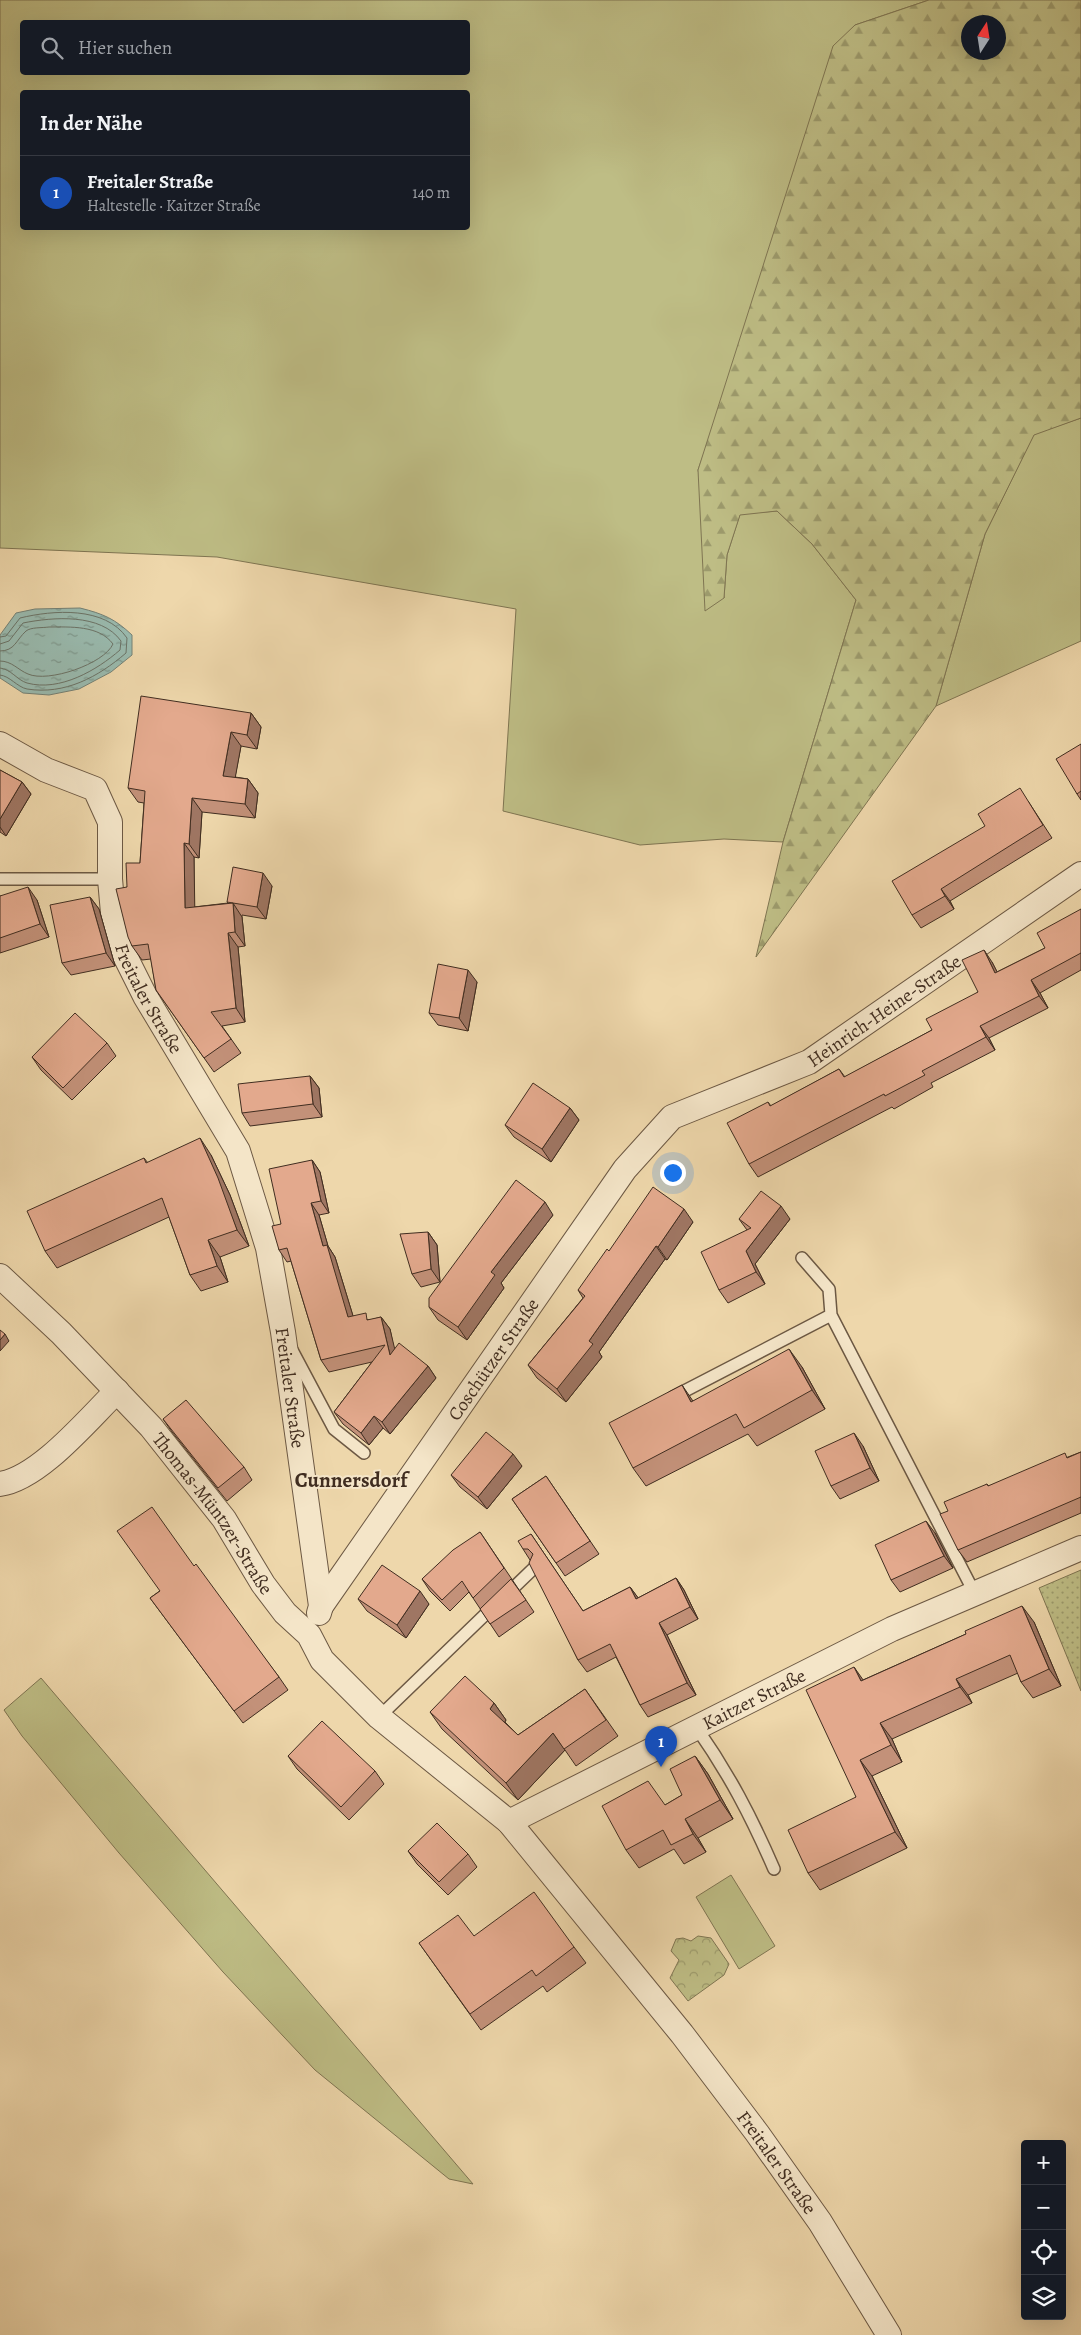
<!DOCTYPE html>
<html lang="de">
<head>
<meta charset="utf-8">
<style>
	:root { --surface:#171b24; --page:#20242c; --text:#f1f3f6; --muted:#9ea1a6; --line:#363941; --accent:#db2777 }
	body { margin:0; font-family:Alegreya,serif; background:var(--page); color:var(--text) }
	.controls { position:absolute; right:15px; bottom:15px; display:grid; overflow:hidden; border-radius:5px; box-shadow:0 5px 20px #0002 }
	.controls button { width:45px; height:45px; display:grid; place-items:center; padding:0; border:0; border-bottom:1px solid var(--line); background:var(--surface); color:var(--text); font:25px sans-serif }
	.compass { position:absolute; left:961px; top:15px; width:45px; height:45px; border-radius:50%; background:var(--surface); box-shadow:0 5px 20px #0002; rotate:12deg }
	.you { position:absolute; left:672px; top:1172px; width:18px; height:18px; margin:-12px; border:4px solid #fff; border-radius:50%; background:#1a73e8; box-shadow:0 0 0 8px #1a73e833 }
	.badge { display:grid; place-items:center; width:32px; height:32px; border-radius:50%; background:var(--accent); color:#fff; font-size:16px; font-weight:700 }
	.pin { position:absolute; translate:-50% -41px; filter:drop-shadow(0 1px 2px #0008) }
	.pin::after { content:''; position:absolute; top:26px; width:18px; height:15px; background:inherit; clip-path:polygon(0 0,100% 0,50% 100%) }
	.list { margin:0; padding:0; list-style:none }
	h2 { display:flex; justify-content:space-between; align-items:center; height:65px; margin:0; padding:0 20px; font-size:21px }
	h2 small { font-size:16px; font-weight:400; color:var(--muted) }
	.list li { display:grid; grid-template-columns:32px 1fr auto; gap:15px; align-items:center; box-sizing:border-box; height:75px; padding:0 20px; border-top:1px solid var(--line) }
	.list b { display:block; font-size:19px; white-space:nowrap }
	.list p { margin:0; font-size:16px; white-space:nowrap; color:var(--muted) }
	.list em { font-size:16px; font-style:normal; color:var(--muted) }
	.icon { flex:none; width:28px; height:28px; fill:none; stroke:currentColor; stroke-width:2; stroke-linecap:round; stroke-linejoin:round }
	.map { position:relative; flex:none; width:1081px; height:2335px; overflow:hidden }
	.search { position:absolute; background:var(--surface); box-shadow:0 5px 20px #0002; left:20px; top:20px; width:450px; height:55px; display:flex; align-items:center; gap:12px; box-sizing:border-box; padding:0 18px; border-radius:5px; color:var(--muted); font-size:19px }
	.panel { position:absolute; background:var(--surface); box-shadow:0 5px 20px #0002; left:20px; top:90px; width:450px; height:140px; border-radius:5px }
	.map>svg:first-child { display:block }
	.grass { fill:#bebd85; stroke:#7f7552; fill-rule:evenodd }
	.forest { fill:url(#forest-firs); stroke:#7f7552; fill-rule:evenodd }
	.park { fill:url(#park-crowns); stroke:#7f7552 }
	.garden { fill:url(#garden-dots); stroke:#7f7552 }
	.water { fill:url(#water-ripples); stroke:#758175 }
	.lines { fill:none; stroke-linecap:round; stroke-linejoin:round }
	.shore { stroke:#6c7366; stroke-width:1 }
	.lane-casing { stroke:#6c5843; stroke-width:14 }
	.street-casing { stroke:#6c5843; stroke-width:26 }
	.lane { stroke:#f4e5c8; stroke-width:11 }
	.street { stroke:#f4e5c8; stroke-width:24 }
	.wall { fill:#c39179; stroke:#402d20 }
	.shaded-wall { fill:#9f7663; stroke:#402d20 }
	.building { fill:#e3a98d; stroke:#402d20 }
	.labels { text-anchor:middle; stroke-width:4; stroke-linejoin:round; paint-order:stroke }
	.street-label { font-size:19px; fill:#402d20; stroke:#f4e5c8 }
	.quarter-label { font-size:21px; font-weight:bold; fill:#402d20; stroke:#f4e5c8 }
</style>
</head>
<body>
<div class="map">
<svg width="1081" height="2335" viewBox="0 0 1081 2335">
	<defs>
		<pattern id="forest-firs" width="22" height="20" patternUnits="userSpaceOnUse" patternTransform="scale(1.25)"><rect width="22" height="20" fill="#bebd85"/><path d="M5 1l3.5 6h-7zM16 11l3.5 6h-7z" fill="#9c9a6c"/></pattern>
		<pattern id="park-crowns" width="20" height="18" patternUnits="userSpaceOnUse" patternTransform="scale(1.25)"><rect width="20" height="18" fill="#bebd85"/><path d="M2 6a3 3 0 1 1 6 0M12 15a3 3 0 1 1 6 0" fill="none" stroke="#9c9a6c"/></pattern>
		<pattern id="garden-dots" width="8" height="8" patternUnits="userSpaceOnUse" patternTransform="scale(1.25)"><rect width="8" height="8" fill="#bebd85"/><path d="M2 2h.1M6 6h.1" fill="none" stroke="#9c9a6c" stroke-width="1.8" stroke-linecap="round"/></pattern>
		<pattern id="water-ripples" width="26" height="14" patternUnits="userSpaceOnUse" patternTransform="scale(1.25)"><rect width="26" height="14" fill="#99b9ad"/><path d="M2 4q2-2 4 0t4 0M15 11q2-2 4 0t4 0" fill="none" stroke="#7e978c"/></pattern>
	</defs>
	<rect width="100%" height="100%" fill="#eed7ab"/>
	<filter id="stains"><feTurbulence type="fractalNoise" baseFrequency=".004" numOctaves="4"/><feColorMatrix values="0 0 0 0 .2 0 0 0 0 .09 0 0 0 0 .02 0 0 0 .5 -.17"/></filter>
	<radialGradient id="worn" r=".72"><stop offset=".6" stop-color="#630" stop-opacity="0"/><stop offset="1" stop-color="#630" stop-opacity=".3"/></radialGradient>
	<path class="grass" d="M0,0H929L855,25L698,470L724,598L727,555L740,514L777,511L812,544L856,600L783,842L724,839L640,845L503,811L516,609L217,557L0,548ZM22,22H468V72H22ZM22,92H468V228H22Z
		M1081,418V641L936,706L985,534L1034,434Z
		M41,1678L473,2184L449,2179L315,2070L223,1972L119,1853L22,1736L4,1710Z
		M731,1875L775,1946L739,1969L696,1897Z"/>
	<path class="forest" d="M929,0H1081V418L1034,435L985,534L936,706L756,957L783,842L856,600L812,544L777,511L740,515L727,555L724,598L705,611L698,470L833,46L855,25ZM968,22H998V52H968Z"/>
	<path class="park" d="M698,1936L711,1938L729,1964L724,1975L688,2001L670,1978L679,1960L671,1951L676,1939L683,1938L691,1941Z"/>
	<path class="garden" d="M1081,1570V1691L1039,1588Z"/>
	<path class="water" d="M80,608C104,614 115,619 132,635V655L111,672L79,689L49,695L23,693L0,678V635L16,613L35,609Z"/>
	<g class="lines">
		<path class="shore" d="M0,637L6,636L20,618C53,610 105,606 127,638L126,653C98,677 65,695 27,689C17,687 10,676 0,675
			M0,644L9,641L23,623C53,617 101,613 121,641L120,650C97,670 60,692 27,683C17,680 11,669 0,668
			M0,651C15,651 16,640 26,631C31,627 42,628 49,627C70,627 99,625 113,644C104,664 48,683 28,674C18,670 12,661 0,661"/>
		<defs>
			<path id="lane" d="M0,879H110
				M802,1258L829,1289L831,1315L975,1594
				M292,1350L334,1429L364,1453
				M673,1397L831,1315
				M506,1595L534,1568
				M379,1717L494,1606
				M696,1727C729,1774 751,1816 774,1869"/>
			<g id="street">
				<path id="s1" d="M0,744L46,770L95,789L110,822V879L113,913L125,956L145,996L238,1151L268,1248L283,1332L321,1606L319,1613"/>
				<path id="s2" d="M0,1276L61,1333L151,1427L224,1519L263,1584L285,1613L309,1635L322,1660L379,1717L509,1822L682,2034L757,2133L820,2222L889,2335"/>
				<path d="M0,1484C40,1478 88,1419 117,1391"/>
				<path id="s3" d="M321,1606L625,1169L672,1117L809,1062L1081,874"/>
				<path id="s4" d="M509,1822L892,1629L1081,1548"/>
			</g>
		</defs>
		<use href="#lane" class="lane-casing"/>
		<use href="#street" class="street-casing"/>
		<use href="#lane" class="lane"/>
		<use href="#street" class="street"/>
	</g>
	<path class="wall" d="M251,713L261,727L257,749L241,746L235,777L248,779L258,793L255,818L202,812L199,858L194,857V907L228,903L227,902L272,886L266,919L242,915V917L245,946L238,947L245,1022L222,1026L241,1053L214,1072L156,990L151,959L142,960L132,946L127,887L140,863L144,803L138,802L128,788Z
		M1081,744V800L1077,794Z
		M0,770L22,782L31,794L6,836L0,832Z
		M1028,801L1052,838L950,901L954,909L921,928L912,915Z
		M0,896L37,900L49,937L0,953Z
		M90,897L99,909L115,966L71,975L62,963Z
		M1081,909V970L1040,993L1048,1008L989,1038L995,1050L931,1083L933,1087L894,1109L892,1107L758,1177L749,1164L768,1102L771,1106L839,1069L845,1077L932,1030L978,992L992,962L997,972L1045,948Z
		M477,982L468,1031L438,1025L429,1013Z
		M107,1043L116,1056L72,1100L41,1070L32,1057Z
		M310,1076L319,1088L322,1117L250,1126L242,1113Z
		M570,1108L579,1120L551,1162L514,1137L505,1125Z
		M211,1155L230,1195L249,1246L220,1257L228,1282L201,1291L190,1275L169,1217L57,1268L45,1251L144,1158L148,1163Z
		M312,1160L320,1172L329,1213L319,1215L328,1246L335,1257L353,1316L370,1320L381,1317L390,1329L394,1349L428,1366L436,1378L390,1434L383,1428L369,1445L343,1424L334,1412L372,1362L329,1372L321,1360L291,1261L287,1262L279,1250L281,1224Z
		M553,1215L501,1283L504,1288L467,1340L438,1320L429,1307Z
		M739,1219H790L755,1264L765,1284L728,1303L719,1290L747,1230Z
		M693,1222L667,1260L665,1259L599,1352L602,1357L566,1402L537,1378L528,1365L583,1298L578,1290Z
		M428,1232L437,1245L440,1282L421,1287L412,1274Z
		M802,1367L825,1409L757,1446L748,1434L646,1486L633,1468L693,1401Z
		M163,1419L244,1467L252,1480L227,1501L172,1432Z
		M863,1446L879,1481L840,1499L831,1486Z
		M1081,1452V1513L967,1562L958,1550L948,1511L987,1484L989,1486L1068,1457Z
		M522,1466L487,1509L460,1487L451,1475Z
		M546,1476L599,1554L565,1576L512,1499Z
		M480,1532L534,1612L499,1637L469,1592L450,1611L430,1591L422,1579Z
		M935,1533L953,1568L900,1592L891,1580Z
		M531,1534L583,1611L630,1587L638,1598L676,1578L684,1590L698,1619L667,1635L696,1695L648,1717L640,1705L616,1657L587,1672L578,1660L530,1560L523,1549Z
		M194,1566L279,1677L288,1690L243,1723L150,1598Z
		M358,1599L429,1604L406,1638L367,1611Z
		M1034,1622L1061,1686L1033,1698L1021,1682L1018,1673L968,1695L972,1703L892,1739L902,1762L872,1776L907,1848L820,1890L808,1873L856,1797L863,1680L966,1634Z
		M585,1689L618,1736L576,1766L565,1750L518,1800L442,1729L430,1712L494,1703L506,1720L505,1722L518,1735Z
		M288,1756L375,1771L384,1784L349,1820L297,1769Z
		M695,1756L708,1774L733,1819L698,1838L706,1852L684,1864L674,1849L639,1868L626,1850L665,1805L682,1795Z
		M408,1851L468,1854L477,1867L448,1895L417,1864Z
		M474,1936L574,1947L586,1963L547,1992L543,1986L481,2030L419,1943Z"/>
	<path class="shaded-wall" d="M251,713L261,727L257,749L247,735Z
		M231,732L241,746L233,790L223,776Z
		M248,779L258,793L255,818L245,804Z
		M22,782L31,794L6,836L0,827V819Z
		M192,798L202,812L199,858L189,844Z
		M184,843L194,857L195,922L185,908Z
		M263,873L272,886L266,919L257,907Z
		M28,887L37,900L49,937L40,924Z
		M941,889L950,901L954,909L945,896Z
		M90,897L99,909L115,966L106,953Z
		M233,903L242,917L245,946L235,932Z
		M228,933L238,947L245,1022L236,1008Z
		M984,950L992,962L1004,985L995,973Z
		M468,970L477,982L468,1031L459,1018Z
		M1031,980L1040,993L1048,1008L1039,996Z
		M980,1026L989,1038L995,1050L986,1037Z
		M310,1076L319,1088L322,1117L313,1104Z
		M570,1108L579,1120L551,1162L542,1149Z
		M200,1138L211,1155L230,1195L249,1246L237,1230Z
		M312,1160L320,1172L329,1213L321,1201Z
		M545,1202L553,1215L501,1283L504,1288L467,1340L458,1327L491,1272Z
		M311,1203L319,1215L328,1246L335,1257L357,1329L348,1317L323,1246Z
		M781,1206L790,1219L755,1264L765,1284L756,1272L746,1251Z
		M684,1209L693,1222L667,1260L658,1247Z
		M428,1232L437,1245L440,1282L431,1269Z
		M208,1240L220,1257L228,1282L217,1266Z
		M656,1246L665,1259L599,1352L602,1357L566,1402L557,1389L589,1341Z
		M381,1317L390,1329L399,1367L390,1355Z
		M5,1334L9,1341L0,1351V1340Z
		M789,1349L802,1367L825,1409L812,1390Z
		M428,1366L436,1378L390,1434L382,1422Z
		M682,1385L695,1404L691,1402Z
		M374,1416L383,1428L369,1445L361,1433Z
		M854,1433L863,1446L879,1481L870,1468Z
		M513,1454L522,1466L487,1509L478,1497Z
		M926,1521L935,1533L953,1568L944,1556Z
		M676,1578L684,1590L698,1619L690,1607Z
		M630,1587L639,1599H636Z
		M420,1591L429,1604L406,1638L397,1625Z
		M1022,1606L1034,1622L1061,1686L1049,1669Z
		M659,1623L667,1635L696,1695L687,1683Z
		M854,1667L866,1684L861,1681Z
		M956,1679L968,1695L972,1703L960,1687Z
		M494,1703L506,1720L502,1726L490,1709Z
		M880,1723L892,1739L902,1762L891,1745Z
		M553,1733L565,1750L518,1800L506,1783Z
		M695,1756L708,1774L733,1819L720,1800Z
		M860,1760L872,1776L907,1848L895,1832Z
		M685,1819L698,1838L706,1852L693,1834Z"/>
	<path class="building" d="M141,696L251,713L247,735L231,732L223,776L248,779L245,804L192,798L189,844L184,843L185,908L233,903L235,932L228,933L236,1008L211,1012L231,1039L204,1058L156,990L148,944L132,946L128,937L116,889L127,887L126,863H140L145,791L128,788Z
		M1081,744V791L1077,794L1056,759Z
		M0,770L22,782L0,819Z
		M1020,788L1043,825L941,889L945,896L912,915L892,881L985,826L978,814Z
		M233,867L263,873L257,907L227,902Z
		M28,887L40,924L0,938V896Z
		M90,897L106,953L62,963L50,905Z
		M1081,909V953L1031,980L1039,996L980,1026L986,1037L922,1071L925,1075L885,1096L884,1094L749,1164L727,1123L768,1102L770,1106L839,1069L844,1077L932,1030L926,1019L978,992L962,960L984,950L995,973L1045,948L1037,933Z
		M438,964L468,970L459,1018L429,1013Z
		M75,1013L107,1043L63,1088L32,1057Z
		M310,1076L313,1104L242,1113L238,1084Z
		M533,1083L570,1108L542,1149L505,1125Z
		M200,1138L218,1178L237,1230L208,1240L217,1266L190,1275L162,1198L45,1251L27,1211L144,1158L146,1163Z
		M312,1160L321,1201L311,1203L323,1246L327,1245L348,1317L366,1313L367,1320L381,1317L390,1355L399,1343L428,1366L382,1422L374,1416L361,1433L334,1412L385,1345L321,1360L287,1248L279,1250L272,1226L281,1224L269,1169Z
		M516,1180L545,1202L491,1272L495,1275L458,1327L429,1307V1298Z
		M653,1187L684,1209L658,1247L656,1246L589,1341L593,1344L557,1389L528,1365L585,1296L578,1290L607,1249L609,1251Z
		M761,1191L781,1206L746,1251L756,1272L719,1290L701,1252L751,1228L739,1219Z
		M428,1232L431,1269L412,1274L400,1234Z
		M0,1330L5,1334L0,1340Z
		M789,1349L812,1390L744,1428L736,1414L633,1468L609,1423L682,1385L691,1402Z
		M186,1400L244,1467L218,1488L163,1419Z
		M486,1432L513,1454L478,1497L451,1475Z
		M854,1433L870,1468L831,1486L815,1451Z
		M1081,1452V1497L958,1550L940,1514L948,1511L944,1502L987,1484L988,1486L1065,1453L1067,1458Z
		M546,1476L590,1541L556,1563L512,1499Z
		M152,1507L194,1566L196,1564L279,1677L234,1711L150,1598L160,1591L117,1531Z
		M926,1521L944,1556L891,1580L875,1545Z
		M480,1532L504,1568L473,1598L462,1581L442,1600L422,1579L453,1550Z
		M531,1534L583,1611L630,1587L636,1599L676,1578L690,1607L659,1623L687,1683L640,1705L610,1644L578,1660L529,1563L533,1554L528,1549H523L518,1541Z
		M382,1565L420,1591L397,1625L358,1599Z
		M511,1579L526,1600L490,1624L480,1609Z
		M1022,1606L1049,1669L1021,1682L1010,1655L956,1679L960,1687L880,1723L891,1745L860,1760L895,1832L808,1873L788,1830L856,1797L806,1690L854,1667L861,1681L966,1634L965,1631Z
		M465,1676L494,1703L490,1709L518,1735L585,1689L606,1720L564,1749L553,1733L506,1783L430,1712Z
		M322,1721L375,1771L341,1807L288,1756Z
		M695,1756L720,1800L685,1819L693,1834L671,1845L663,1830L626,1850L602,1806L648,1781L665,1805L682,1795L670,1769Z
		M437,1823L468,1854L439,1882L408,1851Z
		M534,1892L574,1947L536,1976L532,1970L470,2014L419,1943L458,1915L474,1936Z"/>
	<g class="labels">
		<g class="street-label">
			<text dy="7" stroke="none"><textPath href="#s1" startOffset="326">Freitaler Straße</textPath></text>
			<text dy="7" stroke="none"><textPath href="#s3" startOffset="841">Heinrich-Heine-Straße</textPath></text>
			<text dy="7" stroke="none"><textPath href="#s3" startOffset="301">Coschützer Straße</textPath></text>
			<text dy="7" stroke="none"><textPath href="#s1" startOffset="746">Freitaler Straße</textPath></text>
			<text dy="7" stroke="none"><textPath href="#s2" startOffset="320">Thomas-Müntzer-Straße</textPath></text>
			<text dy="7" stroke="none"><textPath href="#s4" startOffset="274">Kaitzer Straße</textPath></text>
			<text dy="7" stroke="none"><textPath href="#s2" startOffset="1185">Freitaler Straße</textPath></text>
		</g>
		<g class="quarter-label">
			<text x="351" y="1487">Cunnersdorf</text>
		</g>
	</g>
	<rect width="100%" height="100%" filter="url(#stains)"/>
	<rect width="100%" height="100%" fill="url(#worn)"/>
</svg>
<div class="controls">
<button>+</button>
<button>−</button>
<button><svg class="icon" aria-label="locate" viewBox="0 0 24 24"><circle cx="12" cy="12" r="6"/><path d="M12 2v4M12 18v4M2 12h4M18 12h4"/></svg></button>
<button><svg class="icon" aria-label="layers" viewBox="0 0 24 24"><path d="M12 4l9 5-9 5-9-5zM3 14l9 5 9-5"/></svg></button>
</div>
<svg class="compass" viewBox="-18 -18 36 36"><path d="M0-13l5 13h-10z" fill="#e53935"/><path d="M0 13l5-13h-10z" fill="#9ea1a6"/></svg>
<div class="you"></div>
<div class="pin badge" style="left:661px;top:1767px;background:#1a4fb4">1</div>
<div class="search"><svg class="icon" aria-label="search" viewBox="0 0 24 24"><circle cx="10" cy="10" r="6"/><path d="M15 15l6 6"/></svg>Hier suchen</div>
<section class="panel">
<h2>In der Nähe<small></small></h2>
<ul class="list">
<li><span class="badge" style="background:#1a4fb4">1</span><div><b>Freitaler Straße</b><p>Haltestelle · Kaitzer Straße</p></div><em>140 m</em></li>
</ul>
</section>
</div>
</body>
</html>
